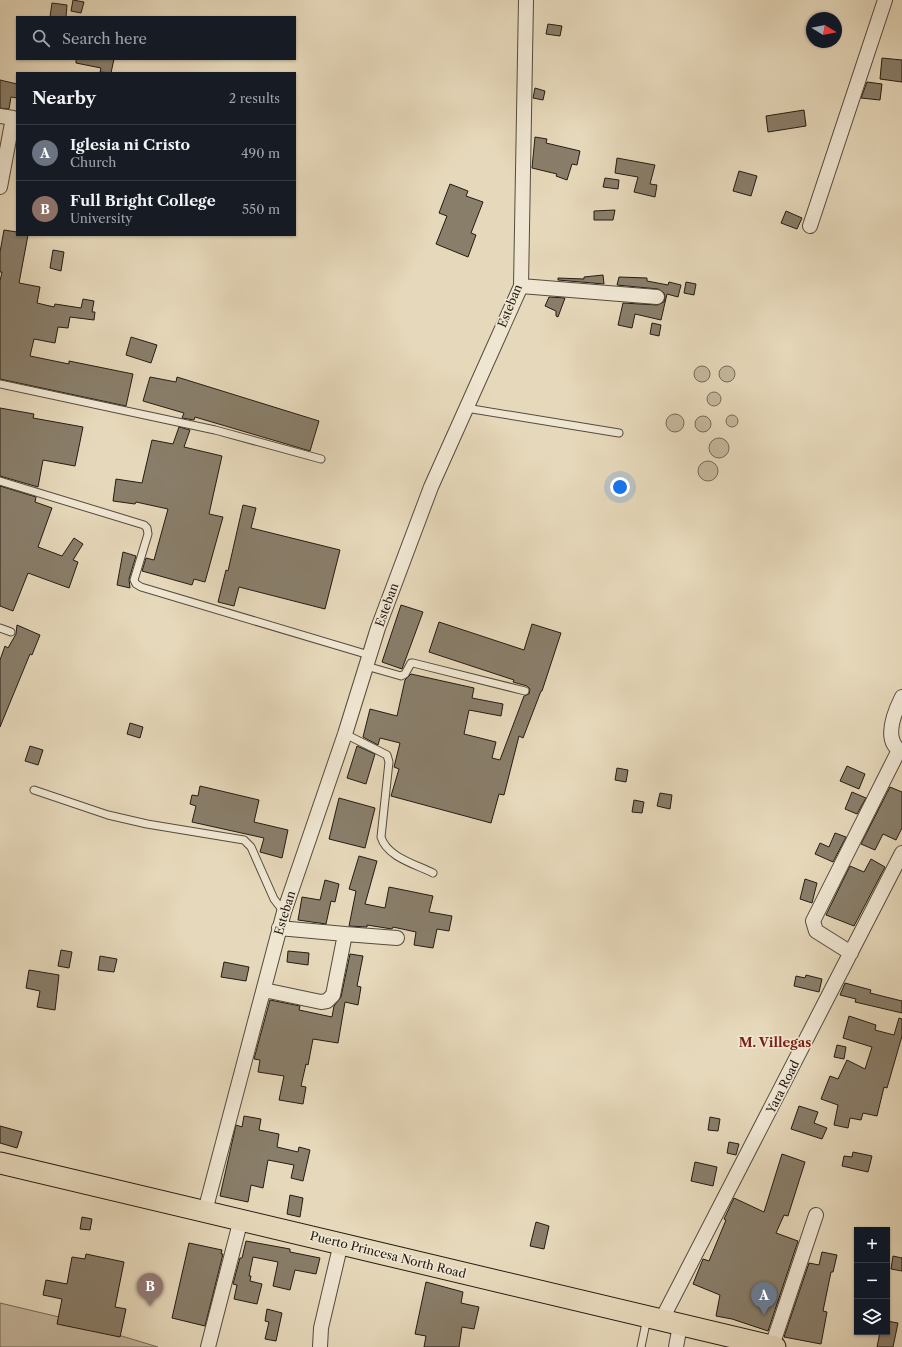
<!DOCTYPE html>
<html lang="en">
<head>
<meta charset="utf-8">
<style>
	:root { --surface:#171b24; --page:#242831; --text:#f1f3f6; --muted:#9ea1a6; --line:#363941; --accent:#0f766e }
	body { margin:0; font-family:"Libre Caslon Text",serif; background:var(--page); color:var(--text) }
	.controls { position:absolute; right:12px; bottom:12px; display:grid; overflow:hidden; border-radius:0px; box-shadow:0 1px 3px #0004 }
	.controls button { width:36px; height:36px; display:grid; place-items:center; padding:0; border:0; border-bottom:1px solid var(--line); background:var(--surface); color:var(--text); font:20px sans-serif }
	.compass { position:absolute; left:806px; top:12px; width:36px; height:36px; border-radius:50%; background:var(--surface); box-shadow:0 1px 3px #0004; rotate:100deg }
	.you { position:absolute; left:620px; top:487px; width:14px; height:14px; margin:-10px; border:3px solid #fff; border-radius:50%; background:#1a73e8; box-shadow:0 0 0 6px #1a73e833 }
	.badge { display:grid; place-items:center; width:26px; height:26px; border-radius:50%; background:var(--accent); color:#fff; font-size:13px; font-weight:700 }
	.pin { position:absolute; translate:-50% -33px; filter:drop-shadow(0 1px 2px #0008) }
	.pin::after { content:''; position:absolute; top:21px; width:14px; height:12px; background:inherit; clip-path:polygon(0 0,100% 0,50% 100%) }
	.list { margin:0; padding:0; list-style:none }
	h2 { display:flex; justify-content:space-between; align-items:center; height:52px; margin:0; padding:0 16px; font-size:17px }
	h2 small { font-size:13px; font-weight:400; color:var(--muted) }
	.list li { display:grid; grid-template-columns:26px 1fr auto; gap:12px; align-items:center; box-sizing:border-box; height:56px; padding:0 16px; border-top:1px solid var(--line) }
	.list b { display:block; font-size:15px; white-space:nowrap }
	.list p { margin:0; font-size:13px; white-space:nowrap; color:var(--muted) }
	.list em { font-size:13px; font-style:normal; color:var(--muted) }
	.icon { flex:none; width:22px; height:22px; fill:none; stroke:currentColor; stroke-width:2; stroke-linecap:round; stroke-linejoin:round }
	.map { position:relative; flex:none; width:902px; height:1347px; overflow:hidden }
	.search { position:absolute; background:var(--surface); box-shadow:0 1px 3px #0004; left:16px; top:16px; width:280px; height:44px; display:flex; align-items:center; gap:10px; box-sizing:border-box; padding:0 14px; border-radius:0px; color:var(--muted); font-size:15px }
	.panel { position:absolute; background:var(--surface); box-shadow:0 1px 3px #0004; left:16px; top:72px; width:280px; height:164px; border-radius:0px }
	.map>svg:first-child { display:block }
	.green { fill:#c5b89e; stroke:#756a58 }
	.building { fill:#897e6a; stroke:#251c13 }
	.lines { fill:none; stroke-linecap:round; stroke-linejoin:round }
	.lane-casing { stroke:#554b3d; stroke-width:9 }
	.street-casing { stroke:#554b3d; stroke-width:16 }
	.primary-casing { stroke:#251c13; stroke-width:23 }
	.lane { stroke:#efe6d2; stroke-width:7 }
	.street { stroke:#efe6d2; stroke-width:14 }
	.primary { stroke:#e6d8ba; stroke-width:21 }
	.labels { text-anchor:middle; stroke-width:3.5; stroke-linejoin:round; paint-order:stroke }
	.street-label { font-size:12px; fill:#251c13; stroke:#efe6d2 }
	.neighbourhood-label { font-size:13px; font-weight:bold; fill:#7a1f14; stroke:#efe6d2 }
</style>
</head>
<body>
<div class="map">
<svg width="902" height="1347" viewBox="0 0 902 1347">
	<rect width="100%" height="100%" fill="#e6d8ba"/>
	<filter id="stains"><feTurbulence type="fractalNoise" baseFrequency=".005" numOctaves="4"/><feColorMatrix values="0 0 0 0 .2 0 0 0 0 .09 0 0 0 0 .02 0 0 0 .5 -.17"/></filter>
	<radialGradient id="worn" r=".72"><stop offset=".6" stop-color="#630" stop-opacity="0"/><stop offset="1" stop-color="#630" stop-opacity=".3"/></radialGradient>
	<path class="green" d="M694 374a8 8 0 1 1 16 0a8 8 0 1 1-16 0Z
		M719 374a8 8 0 1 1 16 0a8 8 0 1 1-16 0Z
		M707 399a7 7 0 1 1 14 0a7 7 0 1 1-14 0Z
		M666 423a9 9 0 1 1 18 0a9 9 0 1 1-18 0Z
		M726 421a6 6 0 1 1 12 0a6 6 0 1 1-12 0Z
		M695 424a8 8 0 1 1 16 0a8 8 0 1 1-16 0Z
		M709 448a10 10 0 1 1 20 0a10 10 0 1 1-20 0Z
		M698 471a10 10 0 1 1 20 0a10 10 0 1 1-20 0Z
		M0,1303L59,1317L158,1347H0Z"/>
	<path class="building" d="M73,0L84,2L81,13L71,11Z
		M52,3L67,5L66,17H50Z
		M548,24L562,26L560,36L546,34Z
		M882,58L902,60V82L880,79Z
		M76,59H114L111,73L100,72L101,68L76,63Z
		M0,80L17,84V98L11,97L9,109L0,108Z
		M867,82L882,84L880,100L861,98Z
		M535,88L545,91L543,100L533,98Z
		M804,110L806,126L768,132L766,116Z
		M535,137L547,139L546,143L580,151L577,165L572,164L567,180L556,176L557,174L532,168Z
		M617,158L655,165L650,184L657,185L655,197L634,192L638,177L615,173Z
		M739,171L757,176L751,196L733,191Z
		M605,178L619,180L618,189L603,187Z
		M450,184L468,191L466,196L483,202L471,233L476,235L468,257L436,244L447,216L439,213Z
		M615,210L613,220H594V211Z
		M786,211L802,218L797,229L781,223Z
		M4,230L17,232V235H28L19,283L40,287L37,303L54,307L55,304L81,308L83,299L94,301L92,312H95L94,320L70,317L68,328L58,327L55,343L34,339L30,356L69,364V361L133,374L126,406L0,379V281L2,272H0V252Z
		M53,250L64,252L61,271L50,268Z
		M603,275L604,284L558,280V278L584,279V277Z
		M619,277L647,278V281L668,285L669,282L681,285L678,297L667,294L661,320L635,314L632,328L618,325L623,303L657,305L664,302L665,297L664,293L658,289L617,285Z
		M686,282L696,284L694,295L684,293Z
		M549,297L565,298L558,317L556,316V311L545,306Z
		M652,323L661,325L659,336L650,334Z
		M131,337L157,345L151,363L126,355Z
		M150,377L176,382L177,377L319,421L310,451L195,417L194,420L182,418L184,413L143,401Z
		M0,408L34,414L33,418L83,427L75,466L43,460L38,487L0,476Z
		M179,427L190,430L184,447L222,456L209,514L223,517L205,582L194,579L192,585L142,571L146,558L154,560L168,509L136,502L135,504L113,501L116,479L142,483L152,440L173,444Z
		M0,486L36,497L35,502L52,508L38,547L62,556L74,538L83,544L73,560L78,562L69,588L28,573L13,611L0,606Z
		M243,505L256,508L251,528L340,550L325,609L239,587L234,606L218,602L226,570L228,571Z
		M123,552L136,556L129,579L130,588L117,585Z
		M401,605L423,612L402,669L382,662Z
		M439,622L524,650L532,624L561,633L542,691H541L523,738L519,736L504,795L499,794L491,823L391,796L399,769L394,767L400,743L380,738L378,745L363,737L370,709L397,716L405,680L411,674L474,688L472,698L503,704L501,716L469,710L464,734L496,742L492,758L500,760L524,696L529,694L530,689L527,686L513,682L514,680L429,652Z
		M17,625L40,635L32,655L30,654L0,727V660L5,646L8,648L16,634Z
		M130,723L143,727L140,738L127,734Z
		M30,746L43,750L38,765L25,761Z
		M357,746L375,754L366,784L347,778Z
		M847,766L865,774L859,789L840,781Z
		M617,768L628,770L626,782L615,780Z
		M200,786L259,800L254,822L288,830L282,858L260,852L264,838L192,822L196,806L190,804L192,795L198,796Z
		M890,787L902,792V828L896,840L883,834L875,850L861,844Z
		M852,792L866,798L857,814L845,809Z
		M660,793L672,795L670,809L657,806Z
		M339,798L375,808L365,848L329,839Z
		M634,800L644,802L642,813L632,812Z
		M835,833L846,837L833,862L815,854L820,843L829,847Z
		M359,856L377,861L365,904L385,908L389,887L433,896L429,912L452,916L449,931L437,929L433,948L414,945L416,932L393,927L392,929L367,925V927L349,926L356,891L349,889Z
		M871,859L885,867L854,926L826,915L850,866L864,872Z
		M805,879L817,883L812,903L800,899Z
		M325,880L339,884L335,902L331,901L326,924L298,920L302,897L320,900Z
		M61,950L72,952L69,968L58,966Z
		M288,951L309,953L308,965L287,962Z
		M350,954L363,956L357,986L361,987L358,1005L345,1002L338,1043L313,1039L308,1065L306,1064L301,1086L306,1087L303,1104L279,1100L284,1076L258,1072L260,1060L254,1059L270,1000L300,1006L299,1010L332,1017L334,1006L341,997Z
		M100,956L117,959L114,972L98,970Z
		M224,962L249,967L246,981L221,977Z
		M29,970L59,975L55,1010L37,1007L40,991L26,988Z
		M806,975L822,979L819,992L794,986L796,976L805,978Z
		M845,983L871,990L870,993L902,1001V1013L855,1002L856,999L840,995Z
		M849,1016L876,1025L875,1030L894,1035L899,1018L902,1019V1036L887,1088L884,1087L877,1116L863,1113L861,1120L850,1118L848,1128L834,1125L838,1105L821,1099L830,1076L838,1079L847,1060L865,1069L872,1047L843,1038Z
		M837,1045L846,1047L844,1059L834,1057Z
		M799,1106L818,1112L814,1123L827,1128L822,1139L791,1129Z
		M244,1116L261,1119L259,1130L279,1134L277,1147L298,1152L299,1147L310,1150L303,1181L291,1178L294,1165L268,1160L263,1188L251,1185L248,1202L220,1196L236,1125L242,1127Z
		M710,1117L720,1119L718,1131L708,1130Z
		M0,1126L22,1132L17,1148L0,1143Z
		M729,1142L739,1144L736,1155L727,1153Z
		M853,1152L872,1156L868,1172L842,1166L844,1156L852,1157Z
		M782,1154L805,1162L788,1216L784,1215L776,1233L798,1241L768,1331L732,1319L716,1316L720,1295L693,1284L703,1259L709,1261L726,1220L724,1219L734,1198L764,1212Z
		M695,1162L717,1167L713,1186L691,1181Z
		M290,1195L303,1198L300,1217L287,1214Z
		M82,1217L92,1219L90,1230L80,1229Z
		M536,1222L549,1226L544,1249L530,1246Z
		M246,1241L290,1249V1252L320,1258L316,1274L295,1270L290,1290L273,1286L278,1262L253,1257L249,1276H251L250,1281L262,1284L257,1304L234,1299L237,1285L233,1284L240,1258H242Z
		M189,1243L222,1250L221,1254H223L205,1326L172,1318Z
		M822,1252L837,1255L833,1272H831L823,1311L827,1312L821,1344L784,1337L809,1263L819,1265Z
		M86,1254L124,1262L115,1307L126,1309L120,1337L57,1324L62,1299L43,1295L46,1280L67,1284L72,1257L85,1259Z
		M893,1256L902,1258V1271L891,1269Z
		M426,1282L463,1292L461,1303L479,1307L474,1329L462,1327L459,1347H424L426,1336L415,1334Z
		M267,1309L282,1313L276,1341L265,1339L269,1322L265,1321Z
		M887,1321L898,1323L893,1347H877L880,1332H887Z"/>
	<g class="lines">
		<defs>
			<path id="lane" d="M0,384L215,430L321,459
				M466,408L619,433
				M0,481L144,525L147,528L148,534L134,580L136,584L141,587L369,655
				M0,628L11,632
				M366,666L401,676L405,674L411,663H413L525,691
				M345,734L387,755L389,762L381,837C387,857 415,864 433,873
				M34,790L108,815L147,824L244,840L251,847L274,899L284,912
				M641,1347L647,1318"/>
			<path id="street" d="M0,116L13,118L0,187
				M810,226L885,0
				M521,286L657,297
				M902,697C895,711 882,741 902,752
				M345,934L397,938
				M851,953L816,931L813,921L899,750
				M264,990L321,1002L327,1001L333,995L345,934L279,928
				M205,1211L284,912L345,734L378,628L431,487L521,286L526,0
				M661,1321L902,853
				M772,1346L816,1215
				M208,1347L241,1219
				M320,1347L321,1328L341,1243
				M676,1347L680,1325"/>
			<path id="primary" d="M0,1163C259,1223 516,1287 775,1347"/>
		</defs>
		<use href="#lane" class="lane-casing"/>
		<use href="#street" class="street-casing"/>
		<use href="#primary" class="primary-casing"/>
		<use href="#lane" class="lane"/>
		<use href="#street" class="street"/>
		<use href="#primary" class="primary"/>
	</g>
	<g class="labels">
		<g class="street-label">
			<text transform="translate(510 306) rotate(-68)" y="4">Esteban</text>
			<text transform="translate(387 605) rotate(-70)" y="4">Esteban</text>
			<text transform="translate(285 913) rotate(-73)" y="4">Esteban</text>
			<text transform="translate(783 1087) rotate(-63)" y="4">Yara Road</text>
			<text transform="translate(388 1255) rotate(14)" y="4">Puerto Princesa North Road</text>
		</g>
		<g class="neighbourhood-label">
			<text x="775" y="1047">M. Villegas</text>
		</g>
	</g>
	<rect width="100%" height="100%" filter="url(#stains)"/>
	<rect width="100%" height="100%" fill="url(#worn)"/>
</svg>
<div class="controls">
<button>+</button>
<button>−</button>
<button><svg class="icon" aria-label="layers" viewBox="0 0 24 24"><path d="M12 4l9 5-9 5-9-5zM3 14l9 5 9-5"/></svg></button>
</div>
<svg class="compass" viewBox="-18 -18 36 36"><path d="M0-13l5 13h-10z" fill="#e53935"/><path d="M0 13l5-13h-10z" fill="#9ea1a6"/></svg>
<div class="you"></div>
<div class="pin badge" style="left:764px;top:1315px;background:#6b7280">A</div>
<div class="pin badge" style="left:150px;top:1306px;background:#8d6e63">B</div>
<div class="search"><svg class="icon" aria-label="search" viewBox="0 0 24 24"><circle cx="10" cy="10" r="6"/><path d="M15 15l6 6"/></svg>Search here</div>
<section class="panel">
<h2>Nearby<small>2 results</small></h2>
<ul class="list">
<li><span class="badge" style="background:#6b7280">A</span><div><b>Iglesia ni Cristo</b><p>Church</p></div><em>490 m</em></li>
<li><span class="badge" style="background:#8d6e63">B</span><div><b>Full Bright College</b><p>University</p></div><em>550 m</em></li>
</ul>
</section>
</div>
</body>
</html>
